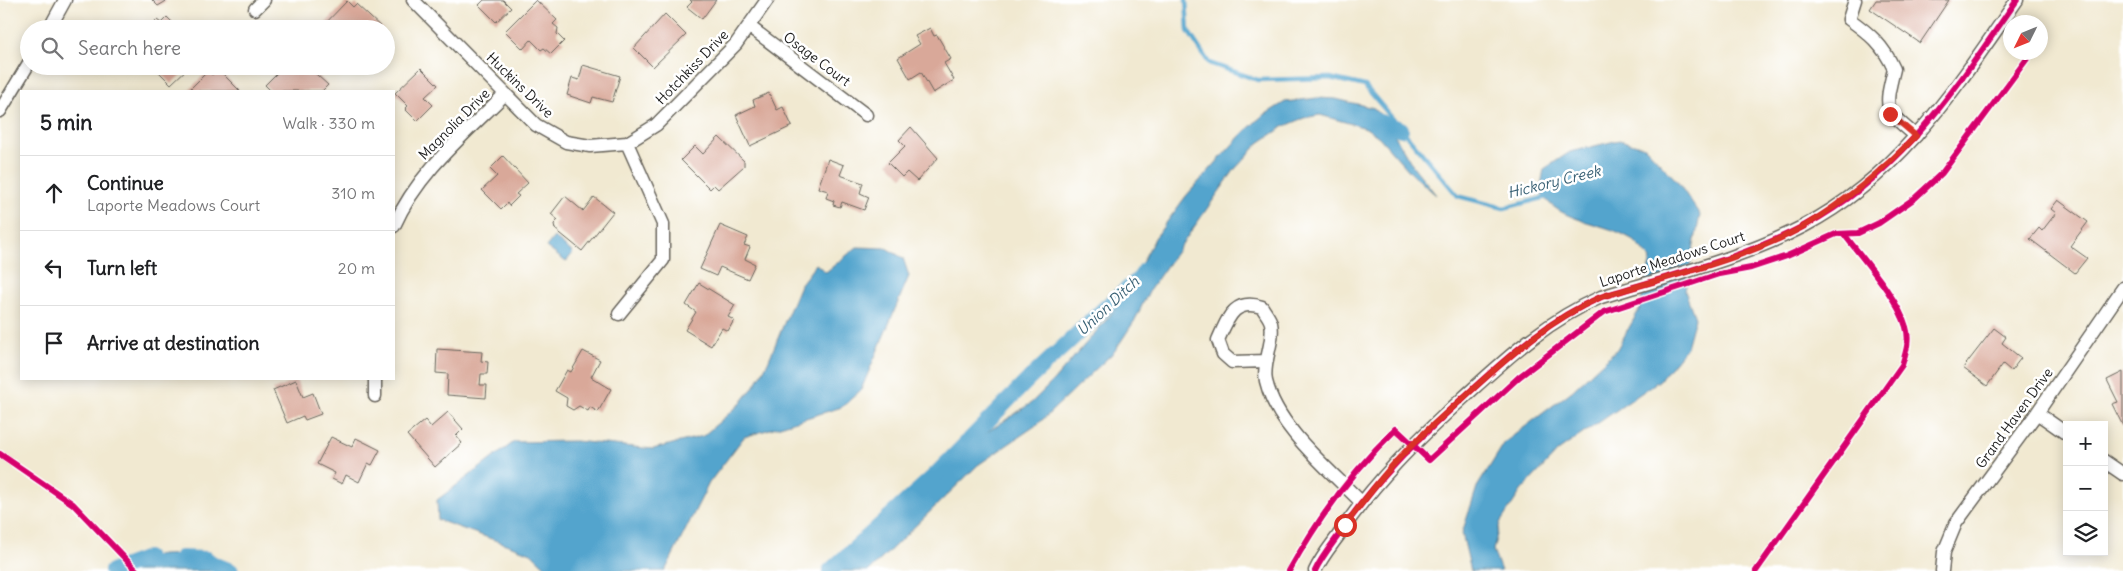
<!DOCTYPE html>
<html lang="en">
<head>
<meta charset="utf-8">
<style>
	:root { --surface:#fff; --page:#f6f6f6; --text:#202124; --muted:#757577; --line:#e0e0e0 }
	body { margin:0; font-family:Delius,sans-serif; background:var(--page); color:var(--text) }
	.controls { position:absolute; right:15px; bottom:15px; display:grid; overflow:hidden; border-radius:0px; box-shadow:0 2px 12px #0003 }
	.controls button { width:45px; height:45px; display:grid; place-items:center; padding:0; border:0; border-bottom:1px solid var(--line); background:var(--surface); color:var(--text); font:25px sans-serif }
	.compass { position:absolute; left:2003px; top:15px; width:45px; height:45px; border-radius:50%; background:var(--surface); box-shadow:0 2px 12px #0003; rotate:227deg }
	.stop { position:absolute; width:15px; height:15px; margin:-11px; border:4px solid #d93025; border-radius:50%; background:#fff }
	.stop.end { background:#d93025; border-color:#fff; box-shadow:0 1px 5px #0008 }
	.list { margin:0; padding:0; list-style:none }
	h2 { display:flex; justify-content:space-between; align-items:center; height:65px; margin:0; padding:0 20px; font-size:21px }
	h2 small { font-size:16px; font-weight:400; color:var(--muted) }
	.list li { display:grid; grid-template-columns:32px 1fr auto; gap:15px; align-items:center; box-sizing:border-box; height:75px; padding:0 20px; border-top:1px solid var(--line) }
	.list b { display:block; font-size:19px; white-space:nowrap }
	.list p { margin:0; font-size:16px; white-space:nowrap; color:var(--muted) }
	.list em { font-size:16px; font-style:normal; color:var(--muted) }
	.icon { flex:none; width:28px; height:28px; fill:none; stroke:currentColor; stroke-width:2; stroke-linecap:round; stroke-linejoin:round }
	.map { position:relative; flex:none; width:2123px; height:571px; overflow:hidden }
	.search { position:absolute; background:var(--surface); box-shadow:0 2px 12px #0003; left:20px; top:20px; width:375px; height:55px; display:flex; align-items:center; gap:12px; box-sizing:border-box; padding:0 18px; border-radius:28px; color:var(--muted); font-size:19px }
	.panel { position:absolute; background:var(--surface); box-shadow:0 2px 12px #0003; left:20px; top:90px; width:375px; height:290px; border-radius:0px }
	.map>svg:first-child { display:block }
	.water { fill:#53a4cd; stroke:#386074 }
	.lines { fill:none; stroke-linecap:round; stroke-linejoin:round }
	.stream { stroke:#53a4cd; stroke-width:4.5 }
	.canal { stroke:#53a4cd; stroke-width:16 }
	.building { fill:#d9a899 }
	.street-casing { stroke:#67645b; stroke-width:15 }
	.street { stroke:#fff; stroke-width:12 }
	.cycleway-casing { stroke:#fff; stroke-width:9 }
	.cycleway { stroke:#d6006c; stroke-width:6 }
	.route { stroke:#d93025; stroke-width:6 }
	.labels { text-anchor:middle; stroke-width:5; stroke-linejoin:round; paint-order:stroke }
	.street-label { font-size:14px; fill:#1c1c1c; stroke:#fff }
	.water-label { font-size:15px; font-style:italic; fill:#386074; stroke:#fff }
</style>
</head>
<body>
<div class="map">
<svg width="2123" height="571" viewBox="0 0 2123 571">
	<rect width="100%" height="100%" fill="#fff"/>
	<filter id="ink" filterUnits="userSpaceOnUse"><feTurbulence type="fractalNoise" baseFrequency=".02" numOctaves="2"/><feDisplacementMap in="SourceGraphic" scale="10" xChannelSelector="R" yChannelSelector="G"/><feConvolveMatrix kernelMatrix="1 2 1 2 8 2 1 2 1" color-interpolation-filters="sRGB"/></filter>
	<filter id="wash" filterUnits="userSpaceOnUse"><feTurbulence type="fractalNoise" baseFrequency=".0096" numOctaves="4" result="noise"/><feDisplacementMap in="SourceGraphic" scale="20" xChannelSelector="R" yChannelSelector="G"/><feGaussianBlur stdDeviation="1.12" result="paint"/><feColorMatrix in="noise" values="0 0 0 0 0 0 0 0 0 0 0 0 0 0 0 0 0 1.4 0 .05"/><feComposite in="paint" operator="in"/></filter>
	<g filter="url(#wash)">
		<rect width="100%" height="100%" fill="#f1e9d1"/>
		<path class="water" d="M1317,98L1336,99L1374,108L1387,122L1413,166L1436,195L1411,173L1379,137L1366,128L1320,115L1304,118L1283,127L1259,143L1235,169L1149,291L1135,320L1114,352L1038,424L978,465L869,571H841L914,497L962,453L989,431L1031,403L1054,380L1120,304L1155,238L1186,196L1241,135L1261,117L1285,102Z
			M1619,140L1645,147L1677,181L1700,215L1685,291L1695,318L1687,347L1660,380L1558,451L1521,491L1500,523L1493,550L1501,571H1471L1462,533L1477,487L1505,442L1572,391L1617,349L1639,310L1651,259C1644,252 1637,241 1628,237C1598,220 1558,223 1540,191L1544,169L1570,152Z
			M554,237L573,253L566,262L546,247Z
			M857,247L886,248L903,258L909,276L861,390L842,407L744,437L709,483L665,571H550L531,553L438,520L437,500L514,442L575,441L653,449L703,436L740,404L756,384L768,362L800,285L816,264L826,272Z
			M180,554L199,557L226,571H120C140,553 154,556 180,554Z"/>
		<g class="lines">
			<path class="stream" d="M1186,0L1188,31L1209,63L1258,80L1330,78L1365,86L1458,196L1504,208L1547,197"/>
			<path class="canal" d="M1368,118L1401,129
				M181,558L207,559C212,565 223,567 231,571
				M112,571L147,558
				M830,571L932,478L1028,380L1108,305L1140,278L1146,269"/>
		</g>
		<g id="blocks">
			<path class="building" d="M152,0H168L158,6Z
				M484,0H503L511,8L496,22L479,5Z
				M536,0L557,20L553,24L558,28L557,34L564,41L551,54L544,48L541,50L531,40L523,49L505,31Z
				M690,0H716L702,19L687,7L692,2Z
				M1876,0H1949L1920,43L1870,9Z
				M347,1L353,7L356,4L383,29H320Z
				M665,14L686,35L653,67L634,48Z
				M167,17L179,29H148L157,20L161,23Z
				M930,28L934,36L937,35L951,59L944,63L954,80L933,93L921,72L910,79L898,58L920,44L915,36Z
				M583,65L620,76L612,102L593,97L591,103L567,95L572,78L579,80Z
				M153,66H190L171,84Z
				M284,66H307L328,85L322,91H271L265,85Z
				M329,66H343L336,73Z
				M421,68L438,85L425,97L433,105L417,121L405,109L408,106L395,93Z
				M218,69L240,91H188L208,71L212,75Z
				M769,93L777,110L783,107L792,126L750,146L736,115L755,106L753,100Z
				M911,127L938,158L917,181L907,172L902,177L888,163L905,146L899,140Z
				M719,137L744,161V166L718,189L714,185L710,189L681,160L695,146L703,154Z
				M503,156L528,183L516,194L519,196L509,206L507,203L501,209L482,190L497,176L490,169Z
				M828,159L844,165L840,175L863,183L860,193L869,197L864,210L842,202L840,207L833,205L834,201L826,198L828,191L818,188Z
				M565,196L583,211L594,197L613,212L582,251L555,229L554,224L558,220L551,214Z
				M2058,200L2088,222L2070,246L2087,258L2075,273L2030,239L2039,228L2042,231L2056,213L2051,209Z
				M720,225L748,237L744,245L750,247L745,259L755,264L748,279L720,267L716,276L700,269Z
				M699,283L735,305L728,317L734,320L728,331L722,328L711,346L685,330L696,312L686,305Z
				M1994,328L2006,337L2002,343L2021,358L2011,371L2003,364L1987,386L1963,368Z
				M437,349L482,352L481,361L488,362L487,374H481L480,385H487L486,398L447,395L448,374L436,373Z
				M583,351L600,360L591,377L611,389L598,412L590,407L588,411L579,406L573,410L566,406L567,398L555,391L567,370L571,372Z
				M2123,372V426L2112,404L2118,402L2107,380Z
				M296,380L303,397L313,393L321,414L305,420L303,416L287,423L273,390Z
				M448,412L463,429L456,436L462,443L435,467L407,435L425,420L431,427Z
				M331,437L352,447L356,438L380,450L372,465L368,463L359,482L346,475L342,484L332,479L335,473L317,464Z"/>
		</g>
	</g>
	<g filter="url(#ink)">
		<use href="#blocks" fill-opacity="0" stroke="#67645b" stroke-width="1"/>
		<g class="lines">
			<defs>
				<path id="street" d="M413,0L536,125L566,142L590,146L627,143L656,125L736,44L767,0
					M1855,0L1849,19C1870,34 1883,45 1894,69C1884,110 1884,109 1916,136
					M255,9L264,0
					M750,27L866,115
					M49,29L65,0
					M0,111L29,63
					M394,226C418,172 464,135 505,94
					M619,314L663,260V224L627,143
					M1267,361L1232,362L1223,354L1218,340C1228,318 1234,298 1262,307C1264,311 1270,318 1271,323C1275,341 1262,363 1266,381C1277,428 1329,469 1362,503
					M375,396V379
					M2037,413L2067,434
					M2104,461L2123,474
					M1315,571C1321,558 1330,547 1338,536C1373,483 1417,440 1463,398C1507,358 1546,321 1601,297C1669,276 1741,259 1804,226C1901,175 1957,86 2017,0
					M1942,571L1944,552L1956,523L2037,413L2123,288"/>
			</defs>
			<use href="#street" class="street-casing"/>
			<use href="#street" class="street"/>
			<defs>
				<path id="cycleway" d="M0,454L73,504L137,571
					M1289,571C1318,519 1353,470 1396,429L1429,460L1519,377L1604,312L1719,274L1751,268L1787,256L1836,234L1858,233L1879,223L1915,198L1942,173L2032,52
					M1315,571C1321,558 1330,547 1338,536C1373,483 1417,440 1463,398C1507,358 1546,321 1601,297C1669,276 1741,259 1804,226C1901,175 1957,86 2017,0
					M1756,571L1902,365C1906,352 1910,340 1906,327C1898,298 1862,258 1844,234"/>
			</defs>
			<use href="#cycleway" class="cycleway-casing"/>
			<use href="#cycleway" class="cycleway"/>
		</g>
	</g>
	<g class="lines" filter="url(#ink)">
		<path class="route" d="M1345,525C1367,497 1388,468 1413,444C1433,424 1455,406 1475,387C1515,351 1551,319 1601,297C1666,277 1747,259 1806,225C1847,200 1883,170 1916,136L1890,114"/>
	</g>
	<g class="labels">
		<g class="street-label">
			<text transform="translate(817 59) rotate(37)" y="5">Osage Court</text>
			<text transform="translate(692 67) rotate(-46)" y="5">Hotchkiss Drive</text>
			<text transform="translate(520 85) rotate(44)" y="5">Huckins Drive</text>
			<text transform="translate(454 124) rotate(-45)" y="5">Magnolia Drive</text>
			<text transform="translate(1672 259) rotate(-18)" y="5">Laporte Meadows Court</text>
			<text transform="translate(2014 418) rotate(-54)" y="5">Grand Haven Drive</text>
		</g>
		<g class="water-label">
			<text transform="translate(1554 182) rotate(-14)" y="5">Hickory Creek</text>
			<text transform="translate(1108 306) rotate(-43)" y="5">Union Ditch</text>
		</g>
	</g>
</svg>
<div class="controls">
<button>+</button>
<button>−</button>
<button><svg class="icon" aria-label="layers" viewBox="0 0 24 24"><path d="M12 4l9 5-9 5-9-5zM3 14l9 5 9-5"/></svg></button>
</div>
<svg class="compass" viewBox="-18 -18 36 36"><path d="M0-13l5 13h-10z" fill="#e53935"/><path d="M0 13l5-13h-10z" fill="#757577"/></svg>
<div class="stop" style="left:1345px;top:525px"></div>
<div class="stop end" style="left:1890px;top:114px"></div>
<div class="search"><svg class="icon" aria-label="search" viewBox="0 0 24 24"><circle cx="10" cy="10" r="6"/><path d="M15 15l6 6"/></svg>Search here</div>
<section class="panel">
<h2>5 min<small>Walk · 330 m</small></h2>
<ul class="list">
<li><svg class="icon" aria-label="ahead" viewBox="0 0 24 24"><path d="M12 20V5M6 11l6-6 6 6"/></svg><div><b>Continue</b><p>Laporte Meadows Court</p></div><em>310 m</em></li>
<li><svg class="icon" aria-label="left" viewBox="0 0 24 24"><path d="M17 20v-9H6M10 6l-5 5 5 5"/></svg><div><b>Turn left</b></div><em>20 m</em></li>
<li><svg class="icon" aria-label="arrive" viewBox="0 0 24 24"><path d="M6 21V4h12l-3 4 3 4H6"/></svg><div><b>Arrive at destination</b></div></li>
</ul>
</section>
</div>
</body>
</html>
